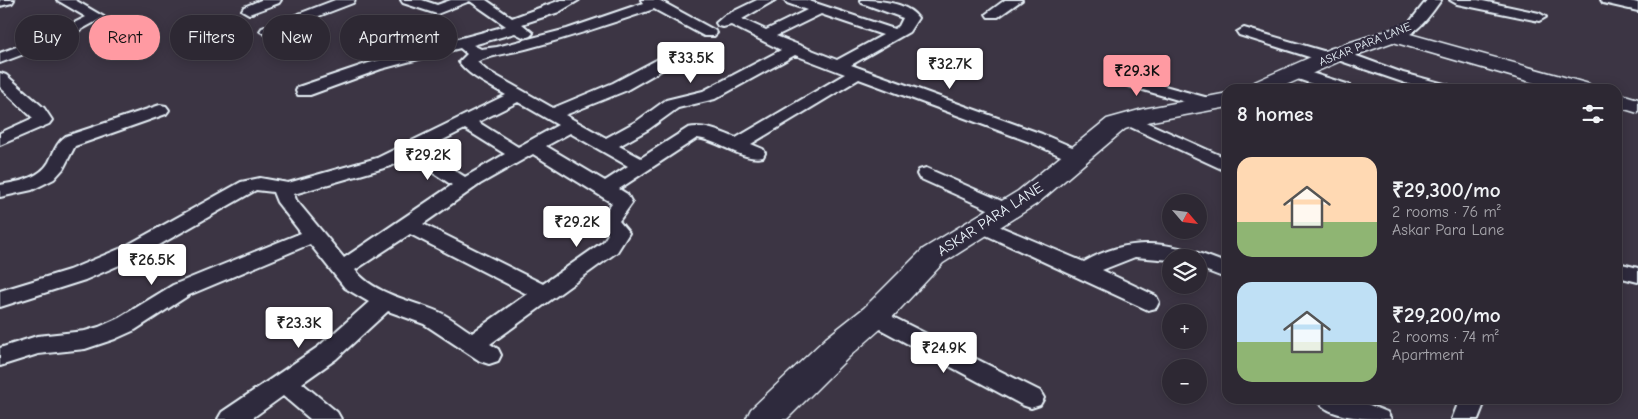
<!DOCTYPE html>
<meta charset="utf-8">
<style>
:root{--surface:#2d2833;--page:#39343f;--text:#f1f3f6;--muted:#a7a6ac;--line:#48444e;--accent:#ff9aa2}
body{margin:0;font-family:"Comic Neue",sans-serif;background:var(--page);color:var(--text);height:100vh;display:flex;flex-direction:column;font-size:19px;white-space:nowrap}
*{box-sizing:border-box;margin:0}
p{font-size:16px;color:var(--muted)}
.icon{flex:none;width:28px;height:28px;fill:none;stroke:currentColor;stroke-width:2;stroke-linecap:round;stroke-linejoin:round}
.map{position:relative;flex:1;overflow:hidden}
.details{position:absolute;left:1222px;top:84px;width:400px;height:320px;display:flex;flex-direction:column;background:var(--surface);border-radius:15px;box-shadow:0 2px 12px #0003,0 0 0 1px var(--line)}
.details>*{flex:none}
.top-card{position:absolute;left:15px;top:15px;width:475px;height:45px;display:flex;gap:10px}
.needle{width:32px;rotate:118deg}
.controls{position:absolute;left:1162px;top:194px;display:grid;gap:10px}
.controls a{display:grid;place-items:center;width:45px;height:45px;border-radius:50%;background:var(--surface);box-shadow:0 2px 12px #0003,0 0 0 1px var(--line);font-size:25px}
.price{position:absolute;translate:-50% -42px;padding:0 11px;border-radius:5px;background:#fff;color:#222;font-size:16px;line-height:32px;filter:drop-shadow(0 1px 2px #0008)}
.price::after{content:'';position:absolute;left:50%;top:30px;width:15px;height:11px;margin-left:-8px;background:inherit;clip-path:polygon(0 0,100% 0,50% 100%)}
.price.current{background:var(--accent);color:#111}
ul{padding:0;list-style:none}
li{display:flex;align-items:center;gap:15px;height:125px;padding:0 15px}
li span{display:grid;place-items:center;flex:none;width:140px;height:100px;border-radius:15px;color:#555}
li>.icon{margin-inline-start:auto}
span .icon{width:60px;height:60px;fill:#fffc;stroke-width:1}
li b{font-size:21px}
h2{display:flex;justify-content:space-between;align-items:center;height:60px;padding:0 15px;font-size:21px}
.pill{padding:0 18px;border-radius:22px;background:var(--surface);box-shadow:0 2px 12px #0003,0 0 0 1px var(--line);font-size:18px;line-height:45px}
.pill.current{background:var(--accent);color:#111}
.map>svg:first-child{display:block}
.lines{fill:none;stroke-linecap:round;stroke-linejoin:round}
.street-casing{stroke:#e8f1f8;stroke-width:4}
.secondary-casing{stroke:#e8f1f8;stroke-width:3}
.street{fill:#2f2a3d;fill-rule:evenodd}
.secondary{fill:#2f2a3d;fill-rule:evenodd}
.labels{text-anchor:middle;dominant-baseline:central;stroke-width:4.5;stroke-linejoin:round;paint-order:stroke}
.far-street-label{font-size:12px;fill:#e8f1f8;stroke:#2f2a3d}
.street-label{font-size:15px;fill:#e8f1f8;stroke:#2f2a3d}
</style>
<div class="map">
<svg width="1638" height="419" viewBox="0 0 1638 419">
<rect width="100%" height="100%" fill="#3c3544"/>
<filter id="ink" filterUnits="userSpaceOnUse"><feTurbulence type="fractalNoise" baseFrequency=".02" numOctaves="2"/><feDisplacementMap in="SourceGraphic" scale="10" xChannelSelector="R" yChannelSelector="G"/><feConvolveMatrix kernelMatrix="1 2 1 2 8 2 1 2 1" color-interpolation-filters="sRGB"/></filter>
<g filter="url(#ink)">
<g class="lines">
<defs>
<g id="street">
<path d="M0 0H14L12 3 0 6Z"/>
<path d="M57 0H75L104 17 64 39 0 63V53L54 33 86 17Z"/>
<path d="M261 0H281L279 3 249 14 242 10 244 7Z"/>
<path d="M335 0H355L353 3 272 34 267 35 260 31 262 28Z"/>
<path d="M401 0H422L437 5 451 0H486L512 18 561 0H579L559 12 522 24 533 33 530 36 525 38 515 33 473 45 481 49 497 47 567 29 643 3 641 0H659L714 30 717 33 714 36H704L654 9C612 23 571 37 529 48 516 52 485 56 477 62L486 70 553 108 613 83 664 56H676L678 59 676 62 625 91 565 115 606 138 637 121 666 100 703 91 781 50 731 25 723 27 718 26 716 23 724 16 757 0H775L742 19 766 30 807 10 787 3 785 0H806L894 29 899 26 903 18 862 3 860 0C878 0 907 2 918 18L909 32 851 65 1042 134 1086 153 1088 157 1086 161H1072L1030 142 859 79 751 144 763 149 765 153 763 157C744 162 718 140 697 138L619 189 627 194 632 203 619 221 629 233 617 252 490 344 498 349 501 355 498 361 489 364 480 361 424 324 388 311 336 359 302 383 337 412 341 419H310L283 396 251 419H218L222 412 318 347 369 302 345 288 310 244 189 295 135 330 115 339 85 349 38 354 0 366V348L37 336 85 331 99 327 119 318 173 285 301 233 277 202 273 192 256 190 138 257 85 280 0 307V291L69 270 124 247 241 182 260 178 288 183 377 158 506 95C491 86 470 77 459 62L467 54 460 48 381 69 310 95H298L296 91 298 87 369 63 506 26 470 1 437 14 403 3ZM821 14 883 35 837 60 776 36ZM795 55 845 74 736 138C721 132 704 124 688 128L641 158 619 146 649 129 678 108 715 99ZM518 102 558 125 518 147 478 122ZM465 129 505 154 465 177 423 150ZM570 133 628 166 605 181 546 146ZM533 154 612 203 598 221 608 234 603 242 543 284 423 224 480 184ZM409 157 452 185 344 258 296 200 294 194 391 166ZM410 234 527 294 472 333C461 326 450 317 439 312 411 300 375 295 355 270Z"/>
<path d="M1005 0H1022L998 17H988L986 14Z"/>
<path d="M1427 0H1441C1429 17 1411 44 1387 38L1384 35 1387 32 1409 23Z"/>
<path d="M1450 0H1478L1539 13 1546 17 1539 21 1457 4Z"/>
<path d="M1601 0H1626L1638 3V11L1603 3Z"/>
<path d="M1244 28 1330 53 1337 49 1343 51 1403 73 1448 85 1450 89H1423L1335 59 1328 63 1322 61 1239 35 1237 32Z"/>
<path d="M1295 68 1350 85 1352 89H1327L1289 76 1287 73 1289 70Z"/>
<path d="M0 73 6 75 44 108 52 120 49 124 0 145V133L33 118 0 87Z"/>
<path d="M1128 76 1212 99 1214 103 1212 107 1206 108 1122 84 1120 81Z"/>
<path d="M160 105 166 106 169 110 166 114 75 146 63 169 54 179 32 190 0 197V185C17 182 39 179 49 162 54 152 56 143 66 136Z"/>
<path d="M1130 115 1228 159V172L1124 124 1121 120 1124 116Z"/>
<path d="M926 168 1013 206 1016 210 1013 214 1006 216 999 214 919 178 917 174 919 170Z"/>
<path d="M982 219 1084 262C1134 233 1177 243 1228 264V279L1199 268V258H1171V260L1135 257 1102 270 1156 296 1159 302 1156 308 1148 310 975 230 972 225 975 220Z"/>
<path d="M1618 263 1638 268V282L1618 277Z"/>
<path d="M875 308 1040 391 1044 398 1040 405 1031 408 1022 405 867 322 863 316 867 310Z"/>
<path d="M1316 399H1355L1387 412 1391 419C1369 419 1328 419 1316 399Z"/>
<path d="M1460 399H1486L1478 419H1452Z"/>
</g>
<g id="secondary">
<path d="M1392 29 1589 84 1592 89H1555L1393 42 1345 59 1277 89H1247L1250 84 1329 49Z"/>
<path d="M1228 93V107L1147 122 1125 129 1038 203 943 263 886 324 850 356 787 419H746L751 409 826 338 864 308 923 249 1018 191 1107 119 1143 109Z"/>
<path d="M1618 93 1638 99V113L1618 107Z"/>
</g>
</defs>
<use href="#street" class="street-casing"/>
<use href="#secondary" class="secondary-casing"/>
<use href="#street" class="street"/>
<use href="#secondary" class="secondary"/>
</g>
</g>
<g class="labels">
<g class="far-street-label">
<text transform="translate(1365 44) rotate(-22)">ASKAR PARA LANE</text>
</g>
<g class="street-label">
<text transform="translate(990 219) rotate(-33)">ASKAR PARA LANE</text>
</g>
</g>
</svg>
<div class="controls">
<a><svg class="needle" viewBox="-14 -14 28 28"><path d="M0-13l5 13h-10z" fill="#e53935"/><path d="M0 13l5-13h-10z" fill="#a7a6ac"/></svg></a>
<a><svg class="icon" aria-label="layers" viewBox="0 0 24 24"><path d="M12 4l9 5-9 5-9-5zM3 14l9 5 9-5"/></svg></a>
<a>+</a>
<a>−</a>
</div>
<b class="price" style="left:691px;top:84px">₹33.5K</b>
<b class="price" style="left:950px;top:90px">₹32.7K</b>
<b class="price current" style="left:1137px;top:97px">₹29.3K</b>
<b class="price" style="left:428px;top:181px">₹29.2K</b>
<b class="price" style="left:577px;top:248px">₹29.2K</b>
<b class="price" style="left:152px;top:286px">₹26.5K</b>
<b class="price" style="left:299px;top:349px">₹23.3K</b>
<b class="price" style="left:944px;top:374px">₹24.9K</b>
<div class="top-card">
<a class="pill">Buy</a>
<a class="pill current">Rent</a>
<a class="pill">Filters</a>
<a class="pill">New</a>
<a class="pill">Apartment</a>
</div>
<section class="details">
<h2>8 homes<svg class="icon" aria-label="filters" viewBox="0 0 24 24"><path d="M4 7h16M4 17h16"/><circle cx="9" cy="7" r="2"/><circle cx="15" cy="17" r="2"/></svg></h2>
<ul>
<li><span style="background:linear-gradient(#ffd9b3 65%,#8fb573 0)"><svg class="icon" aria-label="home" viewBox="0 0 24 24"><path d="M3 11l9-7 9 7M6 9v11h12V9"/></svg></span><div><b>₹29,300/mo</b><p>2 rooms · 76 m²</p><p>Askar Para Lane</p></div></li>
<li><span style="background:linear-gradient(#bfe0f5 60%,#8fb573 0)"><svg class="icon" aria-label="home" viewBox="0 0 24 24"><path d="M3 11l9-7 9 7M6 9v11h12V9"/></svg></span><div><b>₹29,200/mo</b><p>2 rooms · 74 m²</p><p>Apartment</p></div></li>
</ul>
</section>
</div>
